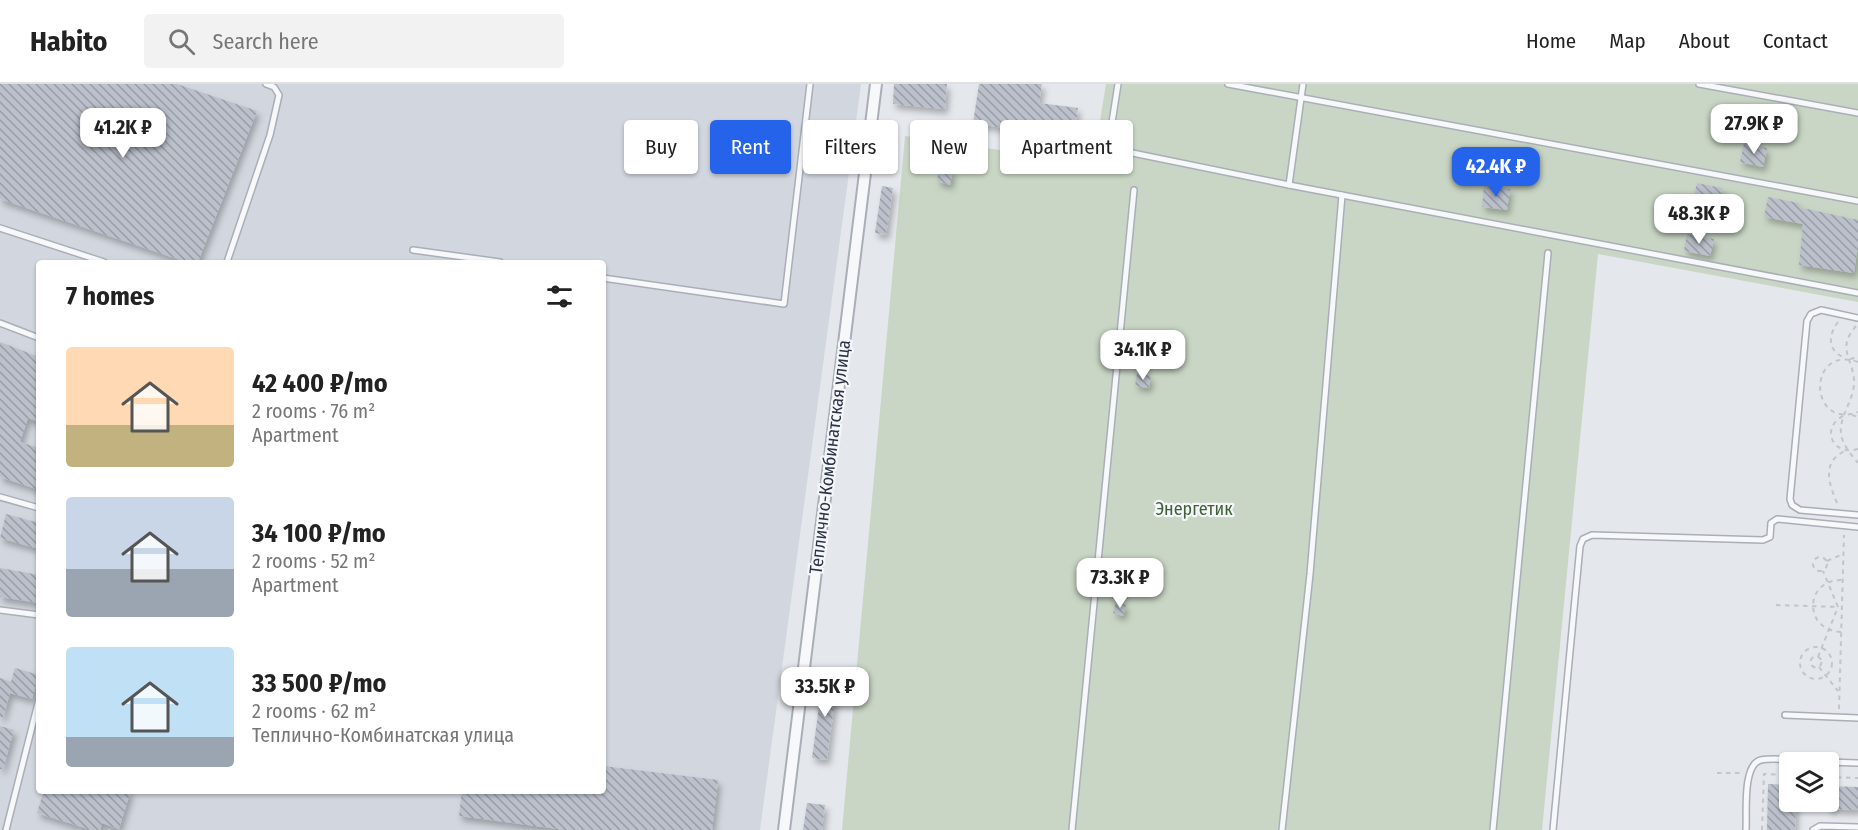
<!DOCTYPE html>
<meta charset="utf-8">
<style>
:root{--surface:#fff;--page:#f2f2f2;--text:#222;--muted:#767676;--line:#e0e0e0;--accent:#2563eb}
body{margin:0;font-family:"Fira Sans Condensed",sans-serif;background:var(--page);color:var(--text);height:100vh;display:flex;flex-direction:column;font-size:22px;white-space:nowrap}
*{box-sizing:border-box;margin:0}
p{font-size:20px;color:var(--muted)}
.icon{flex:none;width:33px;height:33px;fill:none;stroke:currentColor;stroke-width:2;stroke-linecap:round;stroke-linejoin:round}
.map{position:relative;flex:1;overflow:hidden}
.details{position:absolute;left:36px;top:176px;width:570px;height:534px;display:flex;flex-direction:column;background:var(--surface);border-radius:6px;box-shadow:0 2px 4px #0004}
.details>*{flex:none}
.top-card{position:absolute;left:624px;top:36px;width:570px;height:54px;display:flex;gap:12px}
.buttons{position:absolute;left:1779px;top:668px;display:grid;gap:12px}
.buttons a{display:grid;place-items:center;width:60px;height:60px;border-radius:6px;background:var(--surface);box-shadow:0 2px 4px #0004;font-size:30px}
.price{position:absolute;translate:-50% -51px;padding:0 14px;border-radius:12px;background:#fff;color:#222;font-size:20px;line-height:39px;filter:drop-shadow(0 2px 3px #0008)}
.price::after{content:'';position:absolute;left:50%;top:36px;width:18px;height:14px;margin-left:-9px;background:inherit;clip-path:polygon(0 0,100% 0,50% 100%)}
.price.on{background:var(--accent);color:#fff}
ul{padding:0;list-style:none}
li{display:flex;align-items:center;gap:18px;height:150px;padding:0 30px}
li span{display:grid;place-items:center;flex:none;width:168px;height:120px;border-radius:6px;color:#555}
li>.icon{margin-inline-start:auto}
span .icon{width:72px;height:72px;fill:#fffc;stroke-width:1}
li b{font-size:26px}
h2{display:flex;justify-content:space-between;align-items:center;height:72px;padding:0 30px;font-size:26px}
.pill{padding:0 21px;border-radius:6px;background:var(--surface);box-shadow:0 2px 4px #0004;font-size:21px;line-height:54px}
.pill.on{background:var(--accent);color:#fff}
header{display:flex;align-items:center;gap:36px;box-sizing:border-box;height:84px;padding:0 30px;background:var(--surface);border-bottom:2px solid var(--line)}
header strong{font-size:28px}
nav{display:flex;gap:33px;margin-inline-start:auto;font-size:21px}
.search{width:420px;height:54px;background:var(--page);display:flex;align-items:center;gap:15px;box-sizing:border-box;padding:0 21px;border-radius:6px;color:var(--muted);font-size:22px}
.map>svg:first-child{display:block}
.built{fill:#d2d6de;fill-rule:evenodd}
.green{fill:#c9d6c5}
.building{fill:url(#building-back-hatch);filter:url(#shadow)}
.lines{fill:none;stroke-linecap:round;stroke-linejoin:round}
.service-casing{stroke:#a9aeb7;stroke-width:8}
.minor-casing{stroke:#a9aeb7;stroke-width:14}
.path{stroke:#c2c5cb;stroke-width:2;stroke-dasharray:4.5 4.5;stroke-linecap:butt}
.service{stroke:#f7f8fa;stroke-width:5}
.minor{stroke:#f7f8fa;stroke-width:10}
.labels{text-anchor:middle;dominant-baseline:central;stroke-width:4.5;stroke-linejoin:round;paint-order:stroke}
.street-label{font-size:18px;fill:#2b3445;stroke:#f4f6f9}
.park-label{font-size:18px;fill:#3f6138;stroke:#f4f6f9}
</style>
<header>
<strong>Habito</strong>
<div class="search"><svg class="icon" aria-label="search" viewBox="0 0 24 24"><circle cx="10" cy="10" r="6"/><path d="M15 15l6 6"/></svg>Search here</div>
<nav><a>Home</a><a>Map</a><a>About</a><a>Contact</a></nav>
</header>
<div class="map">
<svg width="1858" height="746" viewBox="0 0 1858 746">
<defs>
<pattern id="building-back-hatch" width="6" height="6" patternUnits="userSpaceOnUse" patternTransform="scale(1.5)"><rect width="6" height="6" fill="#bbc0ca"/><path d="M-1 5l2 2M0 0l6 6M5-1l2 2" fill="none" stroke="#989da6"/></pattern>
<filter id="shadow"><feDropShadow dx="3" dy="5" stdDeviation="3" flood-color="#0004"/></filter>
</defs>
<rect width="100%" height="100%" fill="#e4e7ec"/>
<path class="built" d="M0 0H861L760 746H0ZM39 178H603V706H39Z"/>
<path class="green" d="M1106 0H1858V218L1598 170 1542 746H842L905 52 1093 80Z"/>
<g class="building">
<path d="M0 0H177L257 27 198 178H186L0 115Z"/>
<path d="M894 0H947L945 25 893 20Z"/>
<path d="M979 0H1042L1039 19 1078 24 1073 56 973 39Z"/>
<path d="M1744 59 1767 64 1763 83 1740 78Z"/>
<path d="M939 84 953 86 950 101 937 97Z"/>
<path d="M1697 99 1722 104 1719 118 1694 113Z"/>
<path d="M882 102 893 104 886 151 875 149Z"/>
<path d="M1484 102 1510 105 1507 126 1482 123Z"/>
<path d="M1768 113 1799 119 1798 123 1858 136V161L1854 189 1799 181 1803 140 1764 133Z"/>
<path d="M1664 121 1689 125 1686 140 1662 135Z"/>
<path d="M1687 150 1714 155 1710 172 1684 167Z"/>
<path d="M0 258 39 273V338L28 334 20 358 39 364V406L0 393Z"/>
<path d="M1137 289 1151 292 1149 304 1135 302Z"/>
<path d="M6 430 39 439V465L0 454Z"/>
<path d="M0 484 39 491V519L0 513Z"/>
<path d="M1116 518 1126 521 1123 532 1113 529Z"/>
<path d="M15 584 39 591 32 615 10 609 3 633H0V594L11 598Z"/>
<path d="M823 592 838 593 827 676 812 674Z"/>
<path d="M0 642 14 646 3 685H0Z"/>
<path d="M603 682 718 696 712 746H566L459 732 462 706H603Z"/>
<path d="M1768 700 1790 701V717H1796L1795 746H1767Z"/>
<path d="M1828 702 1858 703V726L1828 725Z"/>
<path d="M44 706H131L119 745 102 739 100 746H91L37 729Z"/>
<path d="M807 719 825 721 822 746H803Z"/>
</g>
<g class="lines">
<defs>
<g id="service">
<path d="M1118 0 1108 64 1289 101 1858 209"/>
<path d="M1228 0 1858 117"/>
<path d="M1699 0 1858 29"/>
<path d="M1289 101 1303 0"/>
<path d="M0 144 104 178"/>
<path d="M413 166 500 178"/>
<path d="M227 178 270 51 279 11 274 3 266 0"/>
<path d="M603 194 784 220 810 0"/>
<path d="M1858 234 1821 226 1811 230 1807 237 1790 415 1792 421 1800 426 1858 431"/>
<path d="M0 239 39 254"/>
<path d="M0 413 39 424"/>
<path d="M0 526 39 531"/>
<path d="M1785 631 1858 634"/>
<path d="M1828 678 1858 679"/>
<path d="M6 746 39 615"/>
<path d="M1072 746 1134 106"/>
<path d="M1282 746 1310 490 1342 111"/>
<path d="M1493 746 1548 169"/>
<path d="M1553 746 1580 462 1583 455 1592 451 1763 456 1770 453 1771 439 1777 435 1858 443"/>
<path d="M1746 746C1747 730 1742 680 1761 676 1775 673 1803 677 1818 678"/>
<path d="M1813 746 1820 742 1858 743"/>
</g>
<path id="minor" d="M784 746 876 0"/>
</defs>
<use href="#service" class="service-casing"/>
<use href="#minor" class="minor-casing"/>
<g class="path">
<path d="M1838 238C1828 251 1827 267 1845 274"/>
<path d="M1856 242C1835 266 1855 276 1854 300 1853 318 1839 332 1841 350 1843 362 1851 370 1858 379"/>
<path d="M1850 275 1858 273"/>
<path d="M1858 278C1807 260 1808 346 1858 328"/>
<path d="M1852 331 1858 333"/>
<path d="M1843 332C1820 344 1833 373 1858 365"/>
<path d="M1837 419C1829 400 1821 378 1845 367"/>
<circle cx="1820" cy="480" r="7"/>
<path d="M1827 477 1843 470"/>
<path d="M1776 521 1839 523"/>
<path d="M1841 548C1802 546 1805 494 1843 496"/>
<circle cx="1816" cy="579" r="16"/>
<circle cx="1816" cy="578" r="5.5"/>
<path d="M1818 573 1838 523 1823 487"/>
<path d="M1819 583 1838 607"/>
<path d="M1839 625 1844 451"/>
<path d="M1717 689H1740"/>
<path d="M1828 693 1858 694"/>
<path d="M1762 746 1764 690 1790 691"/>
</g>
<use href="#service" class="service"/>
<use href="#minor" class="minor"/>
</g>
<g class="labels">
<g class="street-label">
<text transform="translate(830 373) rotate(-83)">Теплично-Комбинатская улица</text>
</g>
<g class="park-label">
<text x="1194" y="425">Энергетик</text>
</g>
</g>
</svg>
<div class="buttons">
<a><svg class="icon" aria-label="layers" viewBox="0 0 24 24"><path d="M12 4l9 5-9 5-9-5zM3 14l9 5 9-5"/></svg></a>
</div>
<b class="price" style="left:1754px;top:71px">27.9K ₽</b>
<b class="price" style="left:123px;top:75px">41.2K ₽</b>
<b class="price on" style="left:1496px;top:114px">42.4K ₽</b>
<b class="price" style="left:1699px;top:161px">48.3K ₽</b>
<b class="price" style="left:1143px;top:297px">34.1K ₽</b>
<b class="price" style="left:1120px;top:525px">73.3K ₽</b>
<b class="price" style="left:825px;top:634px">33.5K ₽</b>
<div class="top-card">
<a class="pill">Buy</a>
<a class="pill on">Rent</a>
<a class="pill">Filters</a>
<a class="pill">New</a>
<a class="pill">Apartment</a>
</div>
<section class="details">
<h2>7 homes<svg class="icon" aria-label="filters" viewBox="0 0 24 24"><path d="M4 7h16M4 17h16"/><circle cx="9" cy="7" r="2"/><circle cx="15" cy="17" r="2"/></svg></h2>
<ul>
<li><span style="background:linear-gradient(#ffd9b3 65%,#c2b280 0)"><svg class="icon" aria-label="home" viewBox="0 0 24 24"><path d="M3 11l9-7 9 7M6 9v11h12V9"/></svg></span><div><b>42 400 ₽/mo</b><p>2 rooms · 76 m²</p><p>Apartment</p></div></li>
<li><span style="background:linear-gradient(#c9d6e8 60%,#9aa5b1 0)"><svg class="icon" aria-label="home" viewBox="0 0 24 24"><path d="M3 11l9-7 9 7M6 9v11h12V9"/></svg></span><div><b>34 100 ₽/mo</b><p>2 rooms · 52 m²</p><p>Apartment</p></div></li>
<li><span style="background:linear-gradient(#bfe0f5 75%,#9aa5b1 0)"><svg class="icon" aria-label="home" viewBox="0 0 24 24"><path d="M3 11l9-7 9 7M6 9v11h12V9"/></svg></span><div><b>33 500 ₽/mo</b><p>2 rooms · 62 m²</p><p>Теплично-Комбинатская улица</p></div></li>
</ul>
</section>
</div>
